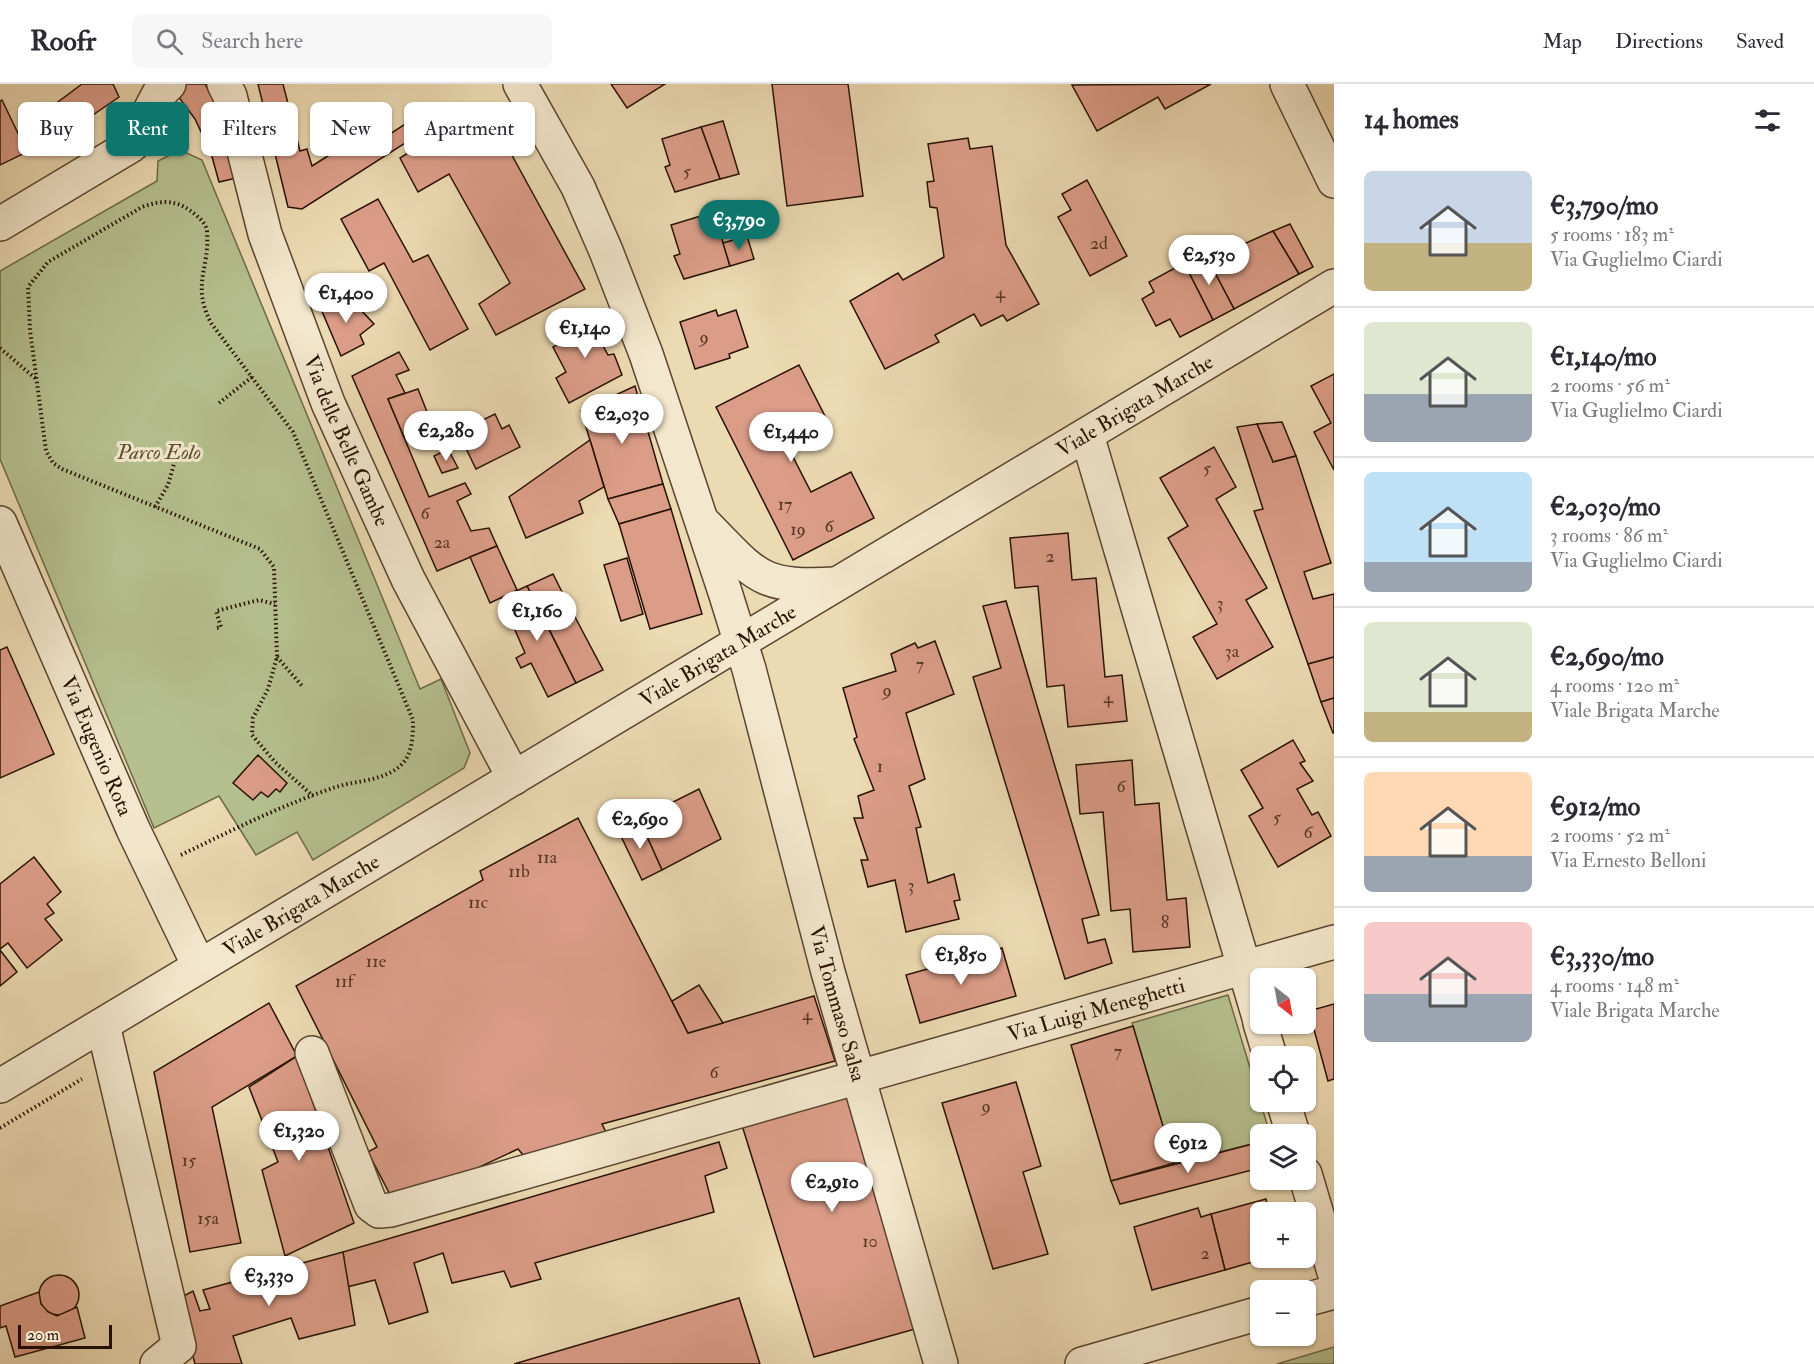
<!DOCTYPE html>
<meta charset="utf-8">
<style>
:root{--surface:#fff;--page:#f7f7f7;--text:#2b2b33;--muted:#7c7c81;--line:#e1e1e2;--accent:#0f766e}
body{margin:0;font-family:"IM FELL Double Pica",serif;background:var(--page);color:var(--text);height:100vh;display:flex;flex-direction:column;font-size:22px;white-space:nowrap}
*{box-sizing:border-box;margin:0}
p{font-size:20px;color:var(--muted)}
.icon{flex:none;width:33px;height:33px;fill:none;stroke:currentColor;stroke-width:2;stroke-linecap:round;stroke-linejoin:round}
.map{position:relative;flex:1;overflow:hidden}
.panel{display:flex;flex-direction:column;background:var(--surface);width:480px}
.panel>*{flex:none}
.top-card{position:absolute;left:18px;top:18px;width:570px;height:54px;display:flex;gap:12px}
.needle{width:39px;rotate:149deg}
.tools{position:absolute;left:1250px;top:884px;display:grid;gap:12px}
.tools a{display:grid;place-items:center;width:66px;height:66px;border-radius:9px;background:var(--surface);box-shadow:0 2px 4px #0004;font-size:30px}
.scale{position:absolute;left:18px;bottom:15px;width:94px;box-sizing:border-box;padding-left:6px;border:3px solid #281204;border-top:0;font-size:16px;line-height:21px;white-space:nowrap;color:#281204;-webkit-text-stroke:4px #f3e7cd;paint-order:stroke}
.price{position:absolute;translate:-50% -51px;padding:0 14px;border-radius:21px;background:#fff;color:#222;font-size:20px;line-height:39px;filter:drop-shadow(0 2px 3px #0008)}
.price::after{content:'';position:absolute;left:50%;top:36px;width:18px;height:14px;margin-left:-9px;background:inherit;clip-path:polygon(0 0,100% 0,50% 100%)}
.price.selected{background:var(--accent);color:#fff}
ul{padding:0;list-style:none}
li{display:flex;align-items:center;gap:18px;height:150px;padding:0 30px}
li+li{border-top:2px solid var(--line)}
li span{display:grid;place-items:center;flex:none;width:168px;height:120px;border-radius:9px;color:#555}
li>.icon{margin-inline-start:auto}
span .icon{width:72px;height:72px;fill:#fffc;stroke-width:1}
li b{font-size:26px}
h2{display:flex;justify-content:space-between;align-items:center;height:72px;padding:0 30px;font-size:26px}
.chip{padding:0 21px;border-radius:9px;background:var(--surface);box-shadow:0 2px 4px #0004;font-size:21px;line-height:54px}
.chip.selected{background:var(--accent);color:#fff}
header{display:flex;align-items:center;gap:36px;box-sizing:border-box;height:84px;padding:0 30px;background:var(--surface);border-bottom:2px solid var(--line)}
header strong{font-size:28px}
nav{display:flex;gap:33px;margin-inline-start:auto;font-size:21px}
.search{width:420px;height:54px;background:var(--page);display:flex;align-items:center;gap:15px;box-sizing:border-box;padding:0 21px;border-radius:9px;color:var(--muted);font-size:22px}
main{display:flex;flex:1;min-height:0}
.map>svg:first-child{display:block}
.green{fill:#b5c08e;stroke:#6e6949;stroke-width:1.5}
.building{fill:#dc9d88;stroke:#281204;stroke-width:1.5}
.lines{fill:none;stroke-linecap:round;stroke-linejoin:round}
.minor-casing{stroke:#594430;stroke-width:36}
.path{stroke:#281204;stroke-width:4;stroke-dasharray:1.5 3;stroke-linecap:butt}
.minor{stroke:#f3e7cd;stroke-width:33}
.labels{text-anchor:middle;dominant-baseline:central;stroke-width:6;stroke-linejoin:round;paint-order:stroke}
.number-label{font-size:18px;fill:#553525}
.street-label{font-size:21px;fill:#281204;stroke:#f3e7cd}
.park-label{font-size:21px;font-style:italic;fill:#594f34;stroke:#f3e7cd}
</style>
<header>
<strong>Roofr</strong>
<div class="search"><svg class="icon" aria-label="search" viewBox="0 0 24 24"><circle cx="10" cy="10" r="6"/><path d="M15 15l6 6"/></svg>Search here</div>
<nav><a>Map</a><a>Directions</a><a>Saved</a></nav>
</header>
<main>
<div class="map">
<svg width="1334" height="1280" viewBox="0 0 1334 1280">
<rect width="100%" height="100%" fill="#ecdab2"/>
<filter id="stains"><feTurbulence type="fractalNoise" baseFrequency=".00333" numOctaves="4"/><feColorMatrix values="0 0 0 0 .2 0 0 0 0 .09 0 0 0 0 .02 0 0 0 .5 -.17"/></filter>
<radialGradient id="worn" r=".72"><stop offset=".6" stop-color="#630" stop-opacity="0"/><stop offset="1" stop-color="#630" stop-opacity=".3"/></radialGradient>
<g class="green">
<path d="M180 66 202 76 420 605 441 595 470 669 464 684 313 776 297 748 256 771 219 712 154 744 0 375V187L157 97 158 77Z"/>
<path d="M1228 911 1270 1050H1260V1058L1174 1079 1132 939Z"/>
<path d="M1334 1263V1280H1277Z"/>
</g>
<g class="building">
<path d="M82 0H113L119 13 68 48 50 24Z"/>
<path d="M178 0H205L233 55 245 92 219 98 211 69 195 35 172 4Z"/>
<path d="M258 0H283L300 67 307 65 312 82 358 53V32L369 25 387 52 433 22 446 33 302 125 288 123Z"/>
<path d="M611 0H665L627 24Z"/>
<path d="M772 0H848L863 112 787 122Z"/>
<path d="M1211 0 1165 25 1158 13 1097 47 1072 1Z"/>
<path d="M2 16 27 68 0 81V17Z"/>
<path d="M484 20 585 205 496 251 479 220 510 199 449 90 418 108 400 74Z"/>
<path d="M723 37 739 90 720 95 701 43Z"/>
<path d="M701 43 720 95 675 108 665 83 670 81 662 55Z"/>
<path d="M968 54 970 65 992 62 1006 161 1039 220 1007 237 1003 231 981 242 974 230 935 251 939 258 885 285 850 217 898 189 903 196 944 173 937 124 930 123 927 98 934 97 928 60Z"/>
<path d="M1087 96 1127 172 1090 192 1058 133 1071 126 1062 110Z"/>
<path d="M378 115 413 178 428 171 468 245 430 266 384 179 369 187 341 135Z"/>
<path d="M714 128 730 182 684 195 674 172 680 170 671 141Z"/>
<path d="M1290 140 1313 183 1299 190 1273 147Z"/>
<path d="M1273 147 1299 190 1234 225 1208 176Z"/>
<path d="M747 152 754 175 730 182 723 159Z"/>
<path d="M1204 168 1234 225 1213 236 1184 179Z"/>
<path d="M1184 179 1213 236 1180 253 1170 235 1156 242 1142 215 1154 208 1149 198Z"/>
<path d="M346 210 374 240 360 251 364 260 341 272 321 225Z"/>
<path d="M716 226 718 232 736 226 748 263 729 270 730 274 695 285 680 238Z"/>
<path d="M592 227 603 248 597 251 608 271 614 270 622 291 569 319 556 294 566 288 553 263 569 255 563 242Z"/>
<path d="M399 268 409 286 396 291 405 309 388 315 429 413 465 399 471 410 457 417 471 447 489 444 497 462 437 487 352 292Z"/>
<path d="M799 281 830 342 788 363 811 408 851 388 874 434 793 476 716 323Z"/>
<path d="M1334 290V386L1314 348 1331 339 1311 302Z"/>
<path d="M635 302 663 400 608 415 581 327Z"/>
<path d="M418 305 433 343 404 353 388 315Z"/>
<path d="M495 330 502 345 509 341 520 363 476 385 458 348Z"/>
<path d="M1282 338 1296 372 1273 378 1257 340Z"/>
<path d="M1257 340 1273 378 1296 372 1331 479 1304 488 1313 515 1334 510V573L1308 580 1254 427 1263 425 1237 343Z"/>
<path d="M590 356 604 403 579 417 583 429 526 454 509 413Z"/>
<path d="M1214 363 1236 403 1216 415 1267 504 1246 516 1273 563 1217 595 1193 553 1217 540 1168 454 1188 442 1160 394Z"/>
<path d="M448 365 458 384 442 389 434 372Z"/>
<path d="M663 400 671 425 619 440 608 415Z"/>
<path d="M671 425 702 530 650 545 619 440Z"/>
<path d="M1068 449 1072 496 1096 494 1105 593 1122 591 1127 637 1068 643 1064 601 1047 603 1038 502 1015 504 1010 454Z"/>
<path d="M497 462 517 506 490 519 470 473Z"/>
<path d="M627 474 643 530 621 537 604 481Z"/>
<path d="M553 490 566 516 541 529 527 502Z"/>
<path d="M527 502 576 599 548 613 531 579 521 584 516 574 525 569 501 514Z"/>
<path d="M566 516 603 586 576 599 541 529Z"/>
<path d="M1006 517 1099 831 1082 835 1088 859 1105 855 1112 879 1065 895 973 593 1001 584 983 522Z"/>
<path d="M935 557 954 610 906 629 925 695 909 702 921 743 916 744 928 799 954 790 960 816 954 817 959 835 906 848 895 796 868 803 861 776H868L854 734H863L858 712 874 706 854 655 857 653 843 604 896 587 891 570 915 559 918 564Z"/>
<path d="M7 563 54 670 0 694V566Z"/>
<path d="M1334 573V614L1321 618 1308 580Z"/>
<path d="M1334 614V649H1333L1321 618Z"/>
<path d="M1293 656 1305 677 1300 679 1313 697 1297 705 1312 731 1318 728 1331 752 1278 783 1249 732 1263 724 1241 686Z"/>
<path d="M258 671 287 699 280 708 276 705 268 713 261 708 253 716 233 699Z"/>
<path d="M1132 676 1135 721 1159 719 1167 816 1186 814 1190 863 1133 868 1130 825 1111 827 1103 728 1080 730 1076 681Z"/>
<path d="M699 705 721 755 662 786 639 735Z"/>
<path d="M578 734 688 949 814 912 835 977 602 1040 610 1056 531 1080 518 1065 396 1122 368 1068 377 1063 296 902 483 796 480 787Z"/>
<path d="M639 735 662 786 642 796 618 746Z"/>
<path d="M34 773 61 808 47 820 54 829 45 835 62 856 27 884 8 859 0 865V800Z"/>
<path d="M1002 864 1016 912 920 939 906 891Z"/>
<path d="M0 866 17 888 0 902Z"/>
<path d="M699 901 723 939 688 949 672 917Z"/>
<path d="M269 919 297 972 212 1023 241 1159 190 1168 154 988Z"/>
<path d="M1334 920V995L1328 997 1309 927Z"/>
<path d="M1133 942 1174 1079 1111 1097 1071 961Z"/>
<path d="M297 972 354 1139 285 1172 262 1086 278 1078 249 1003Z"/>
<path d="M852 983 926 1242 814 1273 736 1022Z"/>
<path d="M1016 998 1041 1082 1023 1088 1048 1170 993 1185 942 1019Z"/>
<path d="M719 1058 727 1084 705 1092 714 1128 535 1179 541 1195 511 1203 504 1187 452 1199 443 1169 414 1179 428 1228 389 1240 375 1196 347 1203 343 1168Z"/>
<path d="M1260 1058V1084L1120 1120 1111 1097Z"/>
<path d="M1266 1115 1269 1128H1260V1173H1270L1225 1186 1211 1130Z"/>
<path d="M1198 1124 1201 1133 1211 1130 1225 1186 1152 1206 1134 1143Z"/>
<path d="M343 1168 355 1241 299 1255 291 1234 233 1252 242 1280H195L178 1215 193 1207 200 1227 210 1225 203 1206Z"/>
<circle cx="59" cy="1211" r="20"/>
<path d="M39 1208 41 1220 48 1228 57 1232 77 1223 85 1254 15 1273 6 1242 0 1244V1222Z"/>
<path d="M739 1214 760 1280H514Z"/>
</g>
<g class="lines">
<defs>
<g id="minor">
<path id="s1" d="M224 0 230 12 265 150 328 319 408 495 514 694"/>
<path id="s2" d="M520 0 578 103 606 167 646 270 725 508 749 585 828 888 941 1280"/>
<path d="M1287 0 1334 97"/>
<path d="M0 140 132 61 158 11 169 0"/>
<path d="M1087 351 1260 937"/>
<path id="s3" d="M0 439 133 745 199 882"/>
<path d="M706 441C757 493 760 504 836 500"/>
<path d="M1260 939 1270 972"/>
<path d="M103 941 179 1262 157 1280"/>
<path id="s4" d="M312 969 371 1121 379 1127 391 1126 1334 858"/>
<path id="s5" d="M0 1002 1334 202"/>
<path d="M1283 1017 1293 1050"/>
<path d="M1305 1090 1334 1188"/>
<path d="M1305 1216 1334 1208"/>
<path d="M1082 1280 1260 1229"/>
</g>
</defs>
<use href="#minor" class="minor-casing"/>
<g class="path">
<path d="M0 264 36 295"/>
<path d="M219 319 252 293"/>
<path d="M155 423 168 401 176 373"/>
<path d="M217 544 221 543 216 527 259 516 275 520"/>
<path d="M277 573 303 603"/>
<path d="M181 771C230 747 280 722 333 704 355 696 384 698 402 680 413 669 413 650 413 636L293 348 211 239C191 200 210 185 207 148 207 142 202 136 197 132 179 116 164 115 142 123L48 178 28 203 30 246 46 367 53 379 62 385 260 465 274 483 277 573 268 605 253 634 252 651 275 678 313 712"/>
<path d="M0 1044 82 995"/>
</g>
<use href="#minor" class="minor"/>
</g>
<g class="labels">
<g class="number-label">
<text x="687" y="87">5</text>
<text x="1099" y="159">2d</text>
<text x="1000" y="208">4</text>
<text x="704" y="253">9</text>
<text x="1207" y="384">5</text>
<text x="785" y="420">17</text>
<text x="425" y="429">6</text>
<text x="829" y="442">6</text>
<text x="798" y="445">19</text>
<text x="442" y="458">2a</text>
<text x="1050" y="472">2</text>
<text x="1220" y="519">3</text>
<text x="1232" y="567">3a</text>
<text x="920" y="580">7</text>
<text x="887" y="606">9</text>
<text x="1108" y="613">4</text>
<text x="880" y="682">1</text>
<text x="1121" y="702">6</text>
<text x="1277" y="733">5</text>
<text x="1308" y="748">6</text>
<text x="547" y="773">11a</text>
<text x="519" y="787">11b</text>
<text x="911" y="801">3</text>
<text x="478" y="818">11c</text>
<text x="1165" y="838">8</text>
<text x="376" y="877">11e</text>
<text x="344" y="897">11f</text>
<text x="807" y="930">4</text>
<text x="1118" y="967">7</text>
<text x="714" y="988">6</text>
<text x="986" y="1022">9</text>
<text x="189" y="1076">15</text>
<text x="208" y="1134">15a</text>
<text x="870" y="1157">10</text>
<text x="1205" y="1169">2</text>
</g>
<g class="street-label">
<text stroke="none"><textPath href="#s5" startOffset="1323">Viale Brigata Marche</textPath></text>
<text stroke="none"><textPath href="#s1" startOffset="378">Via delle Belle Gambe</textPath></text>
<text stroke="none"><textPath href="#s5" startOffset="837">Viale Brigata Marche</textPath></text>
<text stroke="none"><textPath href="#s3" startOffset="243">Via Eugenio Rota</textPath></text>
<text stroke="none"><textPath href="#s5" startOffset="351">Viale Brigata Marche</textPath></text>
<text stroke="none"><textPath href="#s2" startOffset="976">Via Tommaso Salsa</textPath></text>
<text stroke="none"><textPath href="#s4" startOffset="918">Via Luigi Meneghetti</textPath></text>
</g>
<g class="park-label">
<text x="159" y="368">Parco Eolo</text>
</g>
</g>
<rect width="100%" height="100%" filter="url(#stains)"/>
<rect width="100%" height="100%" fill="url(#worn)"/>
</svg>
<div class="tools">
<a><svg class="needle" viewBox="-14 -14 28 28"><path d="M0-13l5 13h-10z" fill="#e53935"/><path d="M0 13l5-13h-10z" fill="#7c7c81"/></svg></a>
<a><svg class="icon" aria-label="locate" viewBox="0 0 24 24"><circle cx="12" cy="12" r="6"/><path d="M12 2v4M12 18v4M2 12h4M18 12h4"/></svg></a>
<a><svg class="icon" aria-label="layers" viewBox="0 0 24 24"><path d="M12 4l9 5-9 5-9-5zM3 14l9 5 9-5"/></svg></a>
<a>+</a>
<a>−</a>
</div>
<div class="scale">20 m</div>
<b class="price selected" style="left:739px;top:167px">€3,790</b>
<b class="price" style="left:1209px;top:202px">€2,530</b>
<b class="price" style="left:346px;top:240px">€1,400</b>
<b class="price" style="left:585px;top:275px">€1,140</b>
<b class="price" style="left:622px;top:361px">€2,030</b>
<b class="price" style="left:446px;top:378px">€2,280</b>
<b class="price" style="left:791px;top:379px">€1,440</b>
<b class="price" style="left:537px;top:558px">€1,160</b>
<b class="price" style="left:640px;top:766px">€2,690</b>
<b class="price" style="left:961px;top:902px">€1,850</b>
<b class="price" style="left:299px;top:1078px">€1,320</b>
<b class="price" style="left:1188px;top:1090px">€912</b>
<b class="price" style="left:832px;top:1129px">€2,910</b>
<b class="price" style="left:269px;top:1223px">€3,330</b>
<div class="top-card">
<a class="chip">Buy</a>
<a class="chip selected">Rent</a>
<a class="chip">Filters</a>
<a class="chip">New</a>
<a class="chip">Apartment</a>
</div>
</div>
<section class="panel">
<h2>14 homes<svg class="icon" aria-label="filters" viewBox="0 0 24 24"><path d="M4 7h16M4 17h16"/><circle cx="9" cy="7" r="2"/><circle cx="15" cy="17" r="2"/></svg></h2>
<ul>
<li><span style="background:linear-gradient(#c9d6e8 60%,#c2b280 0)"><svg class="icon" aria-label="home" viewBox="0 0 24 24"><path d="M3 11l9-7 9 7M6 9v11h12V9"/></svg></span><div><b>€3,790/mo</b><p>5 rooms · 183 m²</p><p>Via Guglielmo Ciardi</p></div></li>
<li><span style="background:linear-gradient(#dfe7d0 60%,#9aa5b1 0)"><svg class="icon" aria-label="home" viewBox="0 0 24 24"><path d="M3 11l9-7 9 7M6 9v11h12V9"/></svg></span><div><b>€1,140/mo</b><p>2 rooms · 56 m²</p><p>Via Guglielmo Ciardi</p></div></li>
<li><span style="background:linear-gradient(#bfe0f5 75%,#9aa5b1 0)"><svg class="icon" aria-label="home" viewBox="0 0 24 24"><path d="M3 11l9-7 9 7M6 9v11h12V9"/></svg></span><div><b>€2,030/mo</b><p>3 rooms · 86 m²</p><p>Via Guglielmo Ciardi</p></div></li>
<li><span style="background:linear-gradient(#dfe7d0 75%,#c2b280 0)"><svg class="icon" aria-label="home" viewBox="0 0 24 24"><path d="M3 11l9-7 9 7M6 9v11h12V9"/></svg></span><div><b>€2,690/mo</b><p>4 rooms · 120 m²</p><p>Viale Brigata Marche</p></div></li>
<li><span style="background:linear-gradient(#ffd9b3 70%,#9aa5b1 0)"><svg class="icon" aria-label="home" viewBox="0 0 24 24"><path d="M3 11l9-7 9 7M6 9v11h12V9"/></svg></span><div><b>€912/mo</b><p>2 rooms · 52 m²</p><p>Via Ernesto Belloni</p></div></li>
<li><span style="background:linear-gradient(#f6c9c9 60%,#9aa5b1 0)"><svg class="icon" aria-label="home" viewBox="0 0 24 24"><path d="M3 11l9-7 9 7M6 9v11h12V9"/></svg></span><div><b>€3,330/mo</b><p>4 rooms · 148 m²</p><p>Viale Brigata Marche</p></div></li>
</ul>
</section>
</main>
